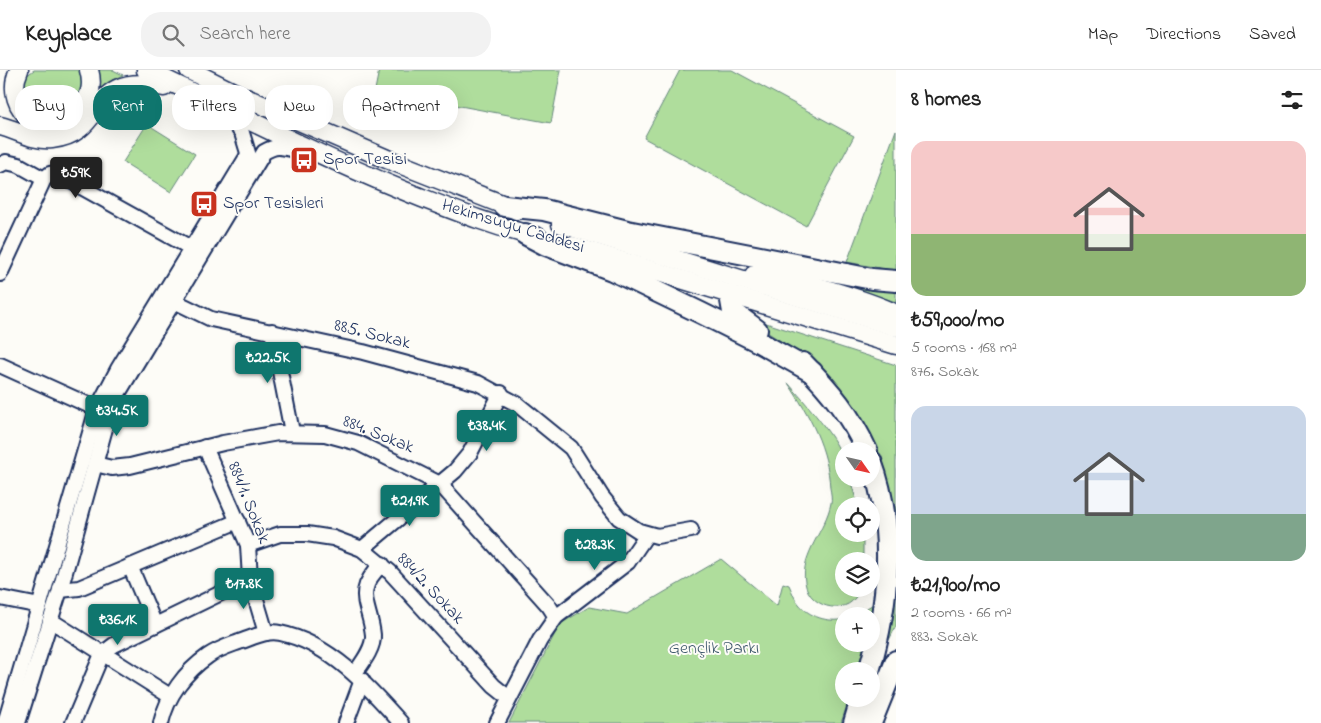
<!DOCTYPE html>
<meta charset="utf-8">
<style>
:root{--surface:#fff;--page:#f2f2f2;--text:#222;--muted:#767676;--line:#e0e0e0;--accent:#0f766e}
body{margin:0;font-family:"Indie Flower",sans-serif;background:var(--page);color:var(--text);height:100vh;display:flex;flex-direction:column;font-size:19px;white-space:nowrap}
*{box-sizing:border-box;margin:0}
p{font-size:16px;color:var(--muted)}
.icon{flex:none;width:28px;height:28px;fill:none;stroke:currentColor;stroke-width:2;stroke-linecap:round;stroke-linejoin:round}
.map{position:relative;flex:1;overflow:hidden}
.side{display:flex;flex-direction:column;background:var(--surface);width:425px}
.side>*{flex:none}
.top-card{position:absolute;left:15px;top:15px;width:475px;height:45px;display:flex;gap:10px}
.needle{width:32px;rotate:124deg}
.tools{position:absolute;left:835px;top:372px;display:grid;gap:10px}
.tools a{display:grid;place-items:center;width:45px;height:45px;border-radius:50%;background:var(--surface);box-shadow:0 5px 20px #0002;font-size:25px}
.price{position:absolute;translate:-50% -42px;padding:0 11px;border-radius:5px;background:var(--accent);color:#fff;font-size:16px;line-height:32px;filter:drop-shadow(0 1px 2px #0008)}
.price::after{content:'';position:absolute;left:50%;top:30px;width:15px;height:11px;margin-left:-8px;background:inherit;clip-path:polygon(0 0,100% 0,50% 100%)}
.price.current{background:#222;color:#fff}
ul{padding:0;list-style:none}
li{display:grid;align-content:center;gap:10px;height:265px;padding:0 15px}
li span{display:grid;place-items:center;height:155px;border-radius:15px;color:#555}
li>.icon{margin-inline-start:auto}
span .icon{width:90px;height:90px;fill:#fffc;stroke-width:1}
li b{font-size:21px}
h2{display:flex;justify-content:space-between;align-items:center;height:60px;padding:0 15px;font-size:21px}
.pill{padding:0 18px;border-radius:20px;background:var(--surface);box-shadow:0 5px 20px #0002;font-size:18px;line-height:45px}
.pill.current{background:var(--accent);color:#fff}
header{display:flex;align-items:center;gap:30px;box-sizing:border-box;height:70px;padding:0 25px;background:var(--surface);border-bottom:1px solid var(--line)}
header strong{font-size:24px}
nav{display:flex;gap:28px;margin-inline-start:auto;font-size:18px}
.search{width:350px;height:45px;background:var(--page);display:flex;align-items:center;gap:12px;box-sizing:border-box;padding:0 18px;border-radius:20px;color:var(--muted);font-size:19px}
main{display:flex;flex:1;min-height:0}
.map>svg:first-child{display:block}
.green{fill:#afdd9c;stroke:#65867d}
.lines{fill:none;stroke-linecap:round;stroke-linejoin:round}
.minor-casing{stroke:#1b2f5e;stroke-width:18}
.major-casing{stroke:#1b2f5e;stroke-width:21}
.highway-casing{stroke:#1b2f5e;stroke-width:24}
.minor{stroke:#fdfcf7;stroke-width:14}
.major{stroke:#fdfcf7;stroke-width:18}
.highway{stroke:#fdfcf7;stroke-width:20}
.labels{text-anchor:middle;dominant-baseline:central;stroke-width:4;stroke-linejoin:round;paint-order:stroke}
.poi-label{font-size:18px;fill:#1b2f5e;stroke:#fdfcf7;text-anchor:start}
.street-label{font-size:18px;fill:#1b2f5e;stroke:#fdfcf7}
.park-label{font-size:18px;fill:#405a6e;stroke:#fdfcf7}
</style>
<header>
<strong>Keyplace</strong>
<div class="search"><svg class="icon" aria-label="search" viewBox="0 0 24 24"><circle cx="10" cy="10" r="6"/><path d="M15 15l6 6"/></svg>Search here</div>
<nav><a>Map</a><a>Directions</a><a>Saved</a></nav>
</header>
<main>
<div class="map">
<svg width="896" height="653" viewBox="0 0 896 653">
<rect width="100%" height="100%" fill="#fdfcf7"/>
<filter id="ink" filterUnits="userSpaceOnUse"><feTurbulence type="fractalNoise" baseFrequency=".02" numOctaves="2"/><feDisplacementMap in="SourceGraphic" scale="10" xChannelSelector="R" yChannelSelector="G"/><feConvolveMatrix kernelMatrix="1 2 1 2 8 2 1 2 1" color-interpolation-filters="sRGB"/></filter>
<g filter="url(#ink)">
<g class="green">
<path d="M34 0H80C85 28 80 31 60 49L33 44 20 18 26 6Z"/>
<path d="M96 0H113L123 5 112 10 99 22 97 20Z"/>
<path d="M379 0H561L551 53 375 20Z"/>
<path d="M680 0H732L854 66 806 156 644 68Z"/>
<path d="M147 54 195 84 171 122 123 92Z"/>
<path d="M896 60V201L847 192Z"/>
<path d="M827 210 896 219V232Z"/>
<path d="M750 251 763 252 896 295V556L887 574 896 521 895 475 838 318 796 281Z"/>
<path d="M788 313C803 330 841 372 844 393 844 398 844 404 844 409H850L857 433 858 436H844V464H863V491H844V519H859C853 547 809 541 805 512 800 484 826 460 831 433 832 429 831 423 830 418 828 379 810 346 788 313Z"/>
<path d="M721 489 777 536 783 513 789 515C792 521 794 529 799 534 809 547 829 553 844 549V574H866L858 601H844V629H849L841 653H509L560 554 589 537 627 544Z"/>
<path d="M875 533 871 554V546H854Z"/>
</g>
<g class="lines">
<defs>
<g id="minor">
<path d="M224 39 242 63 251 93"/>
<path d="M0 95 6 92 19 95 44 109"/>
<path d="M0 204 44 109 50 104 56 103 191 178"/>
<path d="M168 228 211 249 363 282 478 313 517 334 571 378 602 427 619 448 639 461 657 466 691 460"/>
<path d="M272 261 292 362"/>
<path d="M0 295 104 342"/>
<path d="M205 377 248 475 250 509 266 563"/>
<path d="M95 394 112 398 130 396 223 373 278 363 325 364 358 373 440 414 549 536 556 547"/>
<path d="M248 475 280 464H307L333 468 362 479 390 502 494 616 509 628"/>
<path d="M362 479 455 401 470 383 501 323"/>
<path d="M130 496 155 555"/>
<path d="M60 520 79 518 238 451"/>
<path d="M0 528 40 536"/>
<path d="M50 550 170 626"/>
<path d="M355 603C362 593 374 578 373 565 370 534 352 523 382 494"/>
<path d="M5 653 97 339 118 299 248 85"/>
<path d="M18 653 60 520 109 344 119 322 264 82C279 73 284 78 299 81"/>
<path d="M73 653 102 584 114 575 250 509"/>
<path d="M161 653C167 626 185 602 208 586 218 579 228 576 239 572 252 568 266 560 280 563 330 573 369 617 401 653"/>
<path d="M346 653 362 610"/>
<path d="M497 653 540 570 556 547 628 492 647 464"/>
</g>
<g id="major">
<path d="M19 0C0 41 52 79 82 36 91 25 93 14 89 0"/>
<path d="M146 0C234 43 321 87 412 124 453 140 495 157 538 167"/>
<path d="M189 0 239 25 387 89 517 140"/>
<path d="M0 56C18 60 33 71 52 69 109 63 85 0 164 17"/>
<path d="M561 154 896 257"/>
<path d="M573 176 896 275"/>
<path d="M754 205C782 204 870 231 896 244"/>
</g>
<g id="highway">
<path d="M504 136 544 140 627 161 872 209 896 211"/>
<path d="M525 164 546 175 612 200 701 243 757 271 812 302"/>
<path d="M730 225 733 242 757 260"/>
<path d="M803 293C830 320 851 346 867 381"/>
<path d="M869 601C889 534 896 458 871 391"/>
<path d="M854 653 861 629"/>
<path d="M871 653 896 591"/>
</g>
</defs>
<use href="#minor" class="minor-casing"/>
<use href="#major" class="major-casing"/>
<use href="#highway" class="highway-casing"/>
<use href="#minor" class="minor"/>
<use href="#major" class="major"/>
<use href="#highway" class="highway"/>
</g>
</g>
<defs>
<symbol id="bus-square" viewBox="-11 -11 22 22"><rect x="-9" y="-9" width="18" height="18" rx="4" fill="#c8321e" stroke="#fdfcf7"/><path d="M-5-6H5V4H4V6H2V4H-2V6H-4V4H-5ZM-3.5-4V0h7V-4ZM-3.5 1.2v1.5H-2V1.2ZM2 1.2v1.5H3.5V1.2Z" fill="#fff"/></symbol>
</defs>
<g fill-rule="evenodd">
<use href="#bus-square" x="288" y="74" width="32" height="32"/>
<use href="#bus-square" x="188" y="118" width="32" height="32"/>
</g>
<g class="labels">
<g class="poi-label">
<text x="323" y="90">Spor Tesisi</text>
<text x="223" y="134">Spor Tesisleri</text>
</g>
<g class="street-label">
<text transform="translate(513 157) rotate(17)">Hekimsuyu Caddesi</text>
<text transform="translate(372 265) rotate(14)">885. Sokak</text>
<text transform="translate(378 365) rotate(22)">884. Sokak</text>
<text transform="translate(248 433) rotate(68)">884/1. Sokak</text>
<text transform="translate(430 519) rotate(47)">884/2. Sokak</text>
</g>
<g class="park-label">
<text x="714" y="579">Gençlik Parkı</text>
</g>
</g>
</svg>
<div class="tools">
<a><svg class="needle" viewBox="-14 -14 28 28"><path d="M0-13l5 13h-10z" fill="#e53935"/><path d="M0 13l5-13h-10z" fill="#767676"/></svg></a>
<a><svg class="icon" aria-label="locate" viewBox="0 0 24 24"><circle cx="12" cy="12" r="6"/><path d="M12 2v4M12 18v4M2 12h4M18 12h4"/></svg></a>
<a><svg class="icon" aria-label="layers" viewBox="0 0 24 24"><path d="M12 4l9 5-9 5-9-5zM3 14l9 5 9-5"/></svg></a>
<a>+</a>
<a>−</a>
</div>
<b class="price current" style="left:76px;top:129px">₺59K</b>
<b class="price" style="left:268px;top:314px">₺22.5K</b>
<b class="price" style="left:117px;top:367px">₺34.5K</b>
<b class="price" style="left:487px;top:382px">₺38.4K</b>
<b class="price" style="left:410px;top:457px">₺21.9K</b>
<b class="price" style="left:595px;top:501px">₺28.3K</b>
<b class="price" style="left:244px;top:540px">₺17.8K</b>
<b class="price" style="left:118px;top:576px">₺36.1K</b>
<div class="top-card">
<a class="pill">Buy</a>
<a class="pill current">Rent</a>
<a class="pill">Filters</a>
<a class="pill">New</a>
<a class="pill">Apartment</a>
</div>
</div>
<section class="side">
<h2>8 homes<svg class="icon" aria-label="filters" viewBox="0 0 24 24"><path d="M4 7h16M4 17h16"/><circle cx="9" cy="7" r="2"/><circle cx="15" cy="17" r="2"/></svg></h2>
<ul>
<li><span style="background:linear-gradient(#f6c9c9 60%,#8fb573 0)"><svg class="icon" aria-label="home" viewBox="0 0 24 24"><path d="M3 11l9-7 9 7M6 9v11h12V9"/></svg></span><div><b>₺59,000/mo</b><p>5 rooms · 168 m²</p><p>876. Sokak</p></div></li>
<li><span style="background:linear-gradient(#c9d6e8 70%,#7fa58c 0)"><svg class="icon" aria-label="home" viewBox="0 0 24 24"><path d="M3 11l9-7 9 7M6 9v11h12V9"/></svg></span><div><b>₺21,900/mo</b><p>2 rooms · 66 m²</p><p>883. Sokak</p></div></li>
</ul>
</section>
</main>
